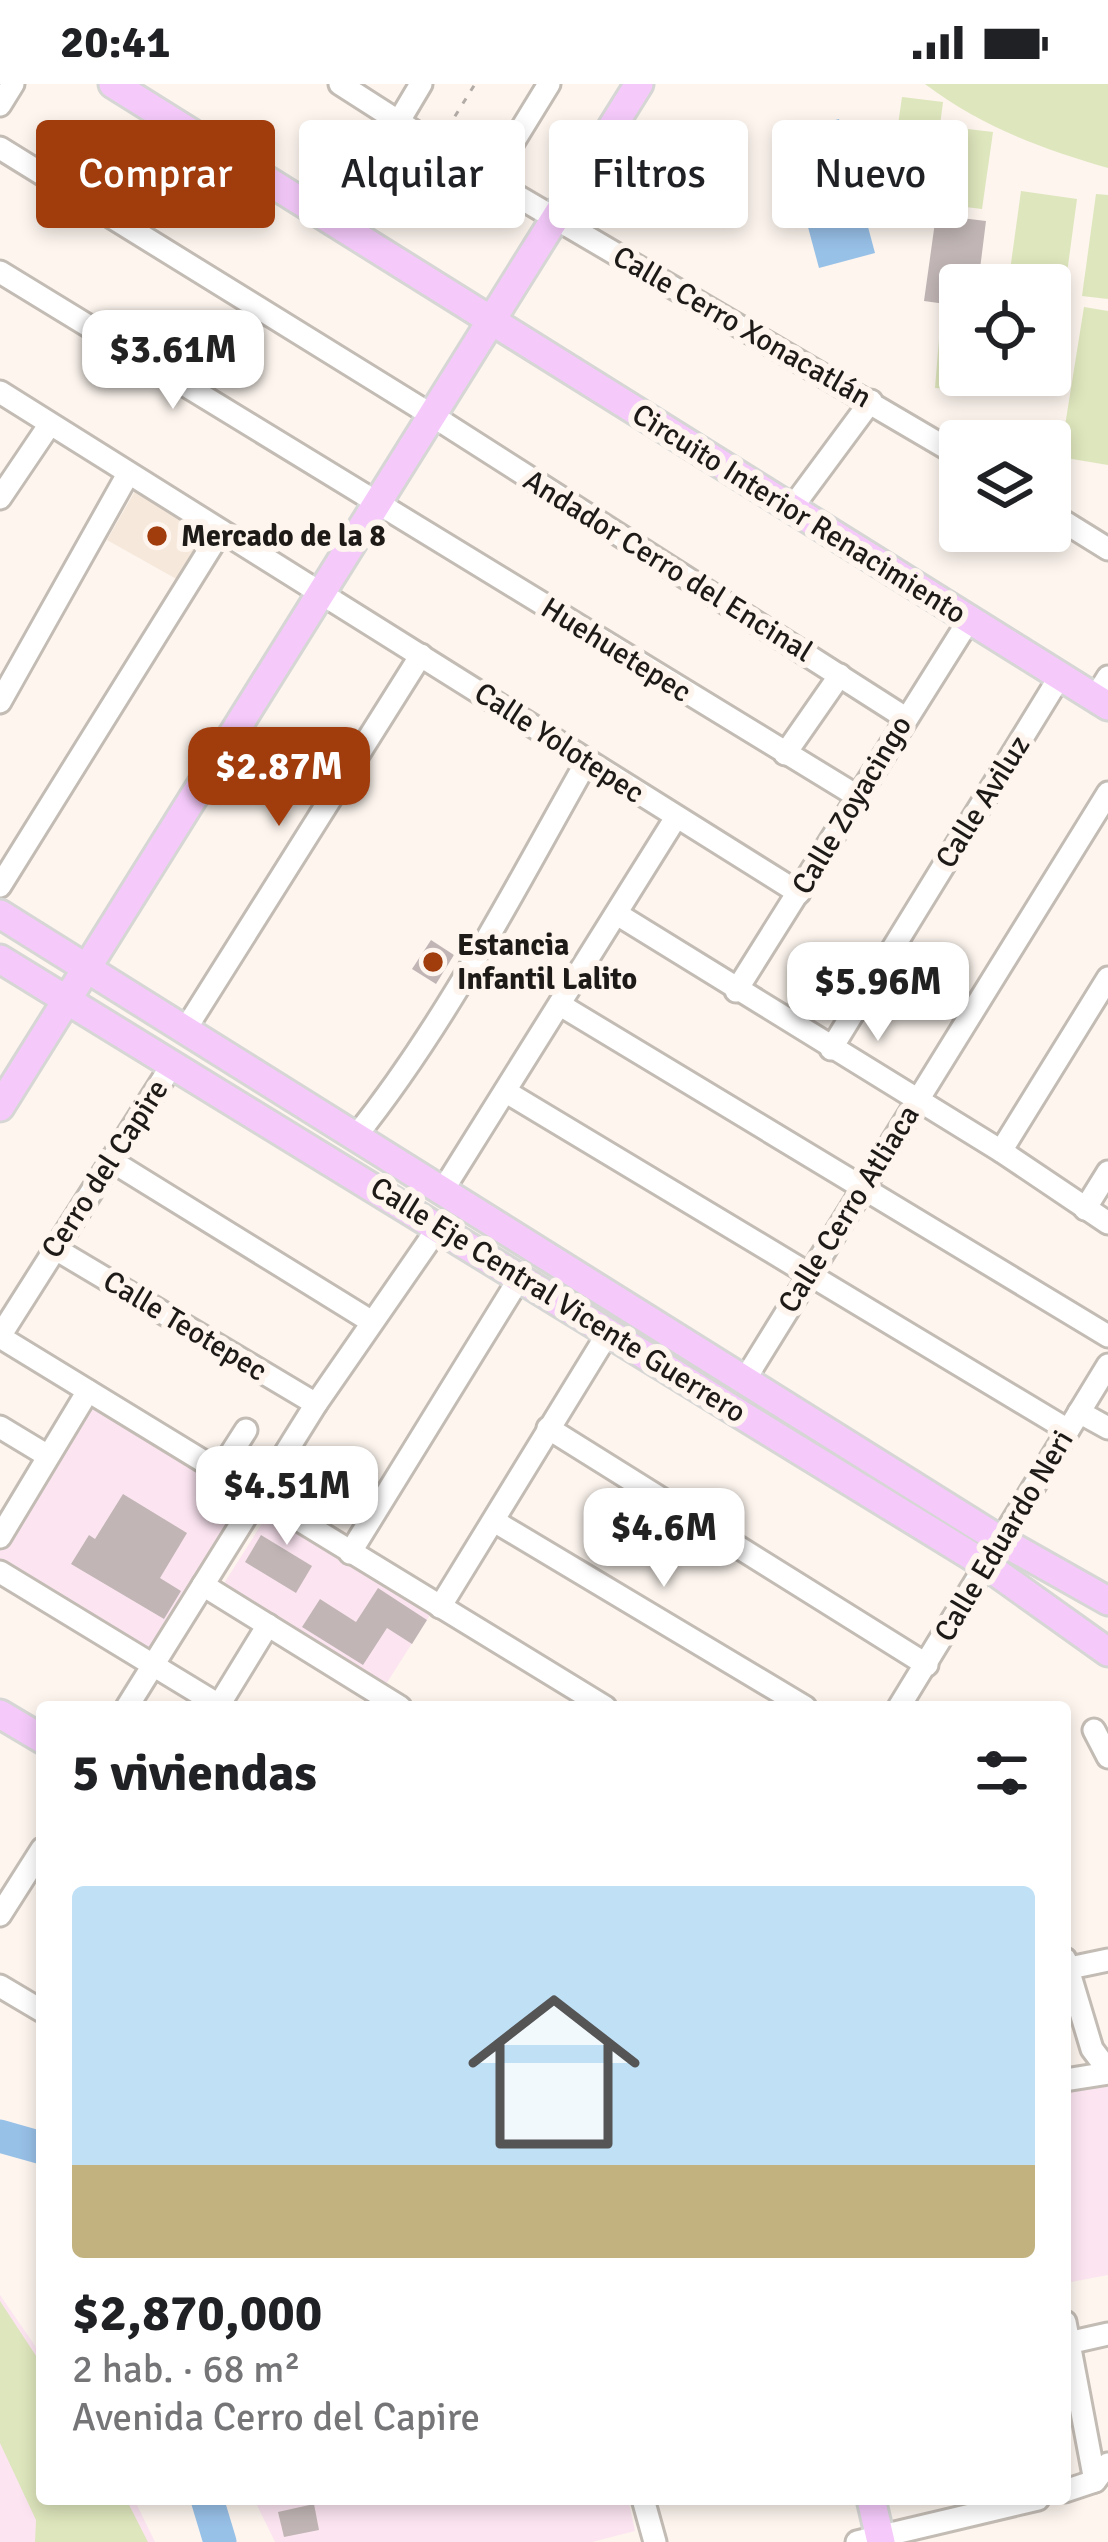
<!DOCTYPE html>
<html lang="es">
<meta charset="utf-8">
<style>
:root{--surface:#fff;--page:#f6f6f6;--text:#202124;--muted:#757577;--accent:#a13c0d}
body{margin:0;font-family:Signika,sans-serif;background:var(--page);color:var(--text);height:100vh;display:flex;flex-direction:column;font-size:45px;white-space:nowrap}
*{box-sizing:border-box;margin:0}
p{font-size:39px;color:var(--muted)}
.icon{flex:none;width:66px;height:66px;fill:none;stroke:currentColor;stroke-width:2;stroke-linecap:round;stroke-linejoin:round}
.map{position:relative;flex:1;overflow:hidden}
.side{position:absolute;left:36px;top:1617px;width:1035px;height:804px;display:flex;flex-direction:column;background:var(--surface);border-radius:12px;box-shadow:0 6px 18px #0003}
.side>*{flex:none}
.hud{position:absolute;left:36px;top:36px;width:1038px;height:108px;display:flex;gap:24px}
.fabs{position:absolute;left:939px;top:180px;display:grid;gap:24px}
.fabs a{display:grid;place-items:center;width:132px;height:132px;border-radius:12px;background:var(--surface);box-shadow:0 6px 18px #0003;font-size:60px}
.price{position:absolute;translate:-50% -102px;padding:0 27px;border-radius:24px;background:#fff;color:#222;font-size:39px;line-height:78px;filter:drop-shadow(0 3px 6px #0008)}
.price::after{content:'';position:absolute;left:50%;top:72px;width:36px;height:27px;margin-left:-18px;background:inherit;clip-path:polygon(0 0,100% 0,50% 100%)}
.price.current{background:var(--accent);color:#fff}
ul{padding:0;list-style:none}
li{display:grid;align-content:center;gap:24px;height:636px;padding:0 36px}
li span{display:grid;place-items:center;height:372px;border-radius:12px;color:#555}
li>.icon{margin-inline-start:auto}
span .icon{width:216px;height:216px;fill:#fffc;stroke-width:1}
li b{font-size:51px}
h2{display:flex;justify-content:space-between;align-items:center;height:144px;padding:0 36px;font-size:51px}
.chip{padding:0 42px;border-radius:12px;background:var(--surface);box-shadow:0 6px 18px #0003;font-size:42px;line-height:108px}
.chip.current{background:var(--accent);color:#fff}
.status{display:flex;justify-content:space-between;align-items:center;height:84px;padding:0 60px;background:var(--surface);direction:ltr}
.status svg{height:33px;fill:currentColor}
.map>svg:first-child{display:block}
.built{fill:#f6e8db}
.industrial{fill:#fce5f1}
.green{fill:#dee6bd}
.water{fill:#98c1e8}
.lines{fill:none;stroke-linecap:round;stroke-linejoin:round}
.river{stroke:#98c1e8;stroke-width:33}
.building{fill:#c1b6b5}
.minor-casing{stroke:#c3bcb5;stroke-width:27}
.major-casing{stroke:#d6d6d5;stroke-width:33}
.path{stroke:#b2aba6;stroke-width:3;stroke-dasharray:6 9;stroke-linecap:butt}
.minor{stroke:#fff;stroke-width:21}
.major{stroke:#f5cafb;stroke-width:27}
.poi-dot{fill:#a13c0d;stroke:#fdf5ee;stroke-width:4.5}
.labels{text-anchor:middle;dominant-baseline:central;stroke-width:12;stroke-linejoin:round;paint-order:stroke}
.street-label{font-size:30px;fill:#1d1a17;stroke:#fdf5ee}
.poi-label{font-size:30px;font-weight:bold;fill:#1d1a17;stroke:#fdf5ee;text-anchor:start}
</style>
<div class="status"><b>20:41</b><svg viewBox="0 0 49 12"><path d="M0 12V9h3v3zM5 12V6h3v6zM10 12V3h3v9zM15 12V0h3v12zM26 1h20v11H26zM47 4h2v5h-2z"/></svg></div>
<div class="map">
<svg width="1108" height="2458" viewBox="0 0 1108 2458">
<rect width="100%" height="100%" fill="#fdf5ee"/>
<path class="built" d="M135 407 208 449 180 497 107 456Z"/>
<g class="industrial">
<path d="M87 1317 246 1419 150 1576 0 1484V1458Z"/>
<path d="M268 1430 430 1531 383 1605 221 1504Z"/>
<path d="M1108 1999V2191L1066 2199 1065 2007Z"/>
<path d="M0 2211 42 2272V2415H134L155 2458H0Z"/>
<path d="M254 2415H628L635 2447 592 2458H275Z"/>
</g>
<g class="green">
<path d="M925 0H1108V84C1040 64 982 43 925 0Z"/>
<path d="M902 13 943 18 933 95 891 90Z"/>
<path d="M951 43 993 48 982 125 941 120Z"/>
<path d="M1021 107 1077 115 1062 226 1050 225V201H1008Z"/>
<path d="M1096 110 1108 111V215L1082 212Z"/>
<path d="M1084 223 1108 227V381L1060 373Z"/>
<path d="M941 231 960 232V291H980L979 307 935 304Z"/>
<path d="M0 2217 42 2281V2415H126L148 2458H35L36 2436 0 2359Z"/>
</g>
<path class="water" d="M839 35 875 169 819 184 783 50Z"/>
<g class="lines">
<g class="river">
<path d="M0 2052 42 2064"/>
<path d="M207 2415 220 2458"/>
</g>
</g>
<g class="building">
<path d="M936 131 986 137 978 201H960V222L924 217Z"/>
<path d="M431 856 454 871 436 900 412 885Z"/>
<path d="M123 1410 187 1449 160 1494 181 1507 164 1535 71 1480 89 1451 95 1455Z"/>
<path d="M261 1451 312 1482 296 1509 245 1478Z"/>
<path d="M378 1504 427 1536 412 1560 387 1544 363 1581 302 1543 320 1515 356 1538Z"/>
<path d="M314 2420 319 2446 284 2453 278 2428Z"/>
</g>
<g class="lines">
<defs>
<g id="minor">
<path d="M340 0 490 96 960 372"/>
<path d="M0 21 13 0"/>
<path d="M399 37 421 0"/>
<path d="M0 64 433 332 904 633"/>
<path d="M490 96 549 0"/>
<path d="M0 188 857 712"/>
<path d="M0 308 799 809"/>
<path d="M0 414 50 340"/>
<path d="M791 425 871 317"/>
<path d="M1050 429 1108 465"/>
<path d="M1095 614 1108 593"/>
<path d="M0 618 128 390"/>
<path d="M785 670 840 591"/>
<path d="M0 802 221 447"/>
<path d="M617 830 1001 1067 1108 1139"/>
<path d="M736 907 969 536"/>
<path d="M562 922 1108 1252"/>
<path d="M185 946 421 571"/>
<path d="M831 965 1059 594"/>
<path d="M508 1009 1068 1346"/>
<path d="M356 1052C447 938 515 804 587 677"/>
<path d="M1001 1067 1108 894"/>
<path d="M110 1076 372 1238"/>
<path d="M443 1106 675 735"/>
<path d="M1085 1125 1108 1088"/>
<path d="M54 1164 316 1320"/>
<path d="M0 1252 172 981"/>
<path d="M0 1253 605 1623"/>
<path d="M744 1297 1108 709"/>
<path d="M1079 1328 1108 1344"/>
<path d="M0 1343 48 1372"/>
<path d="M548 1344 927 1581"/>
<path d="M219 1388 246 1346"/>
<path d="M494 1437 805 1623"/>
<path d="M0 1453 88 1307"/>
<path d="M350 1469 519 1195"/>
<path d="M0 1488 222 1623"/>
<path d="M203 1501 400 1623"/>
<path d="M440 1523 608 1249"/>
<path d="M219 1621 268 1541"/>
<path d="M127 1623 316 1320 440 1141"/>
<path d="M899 1623 1108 1281"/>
<path d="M1094 1646 1108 1673"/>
<path d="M0 1831 42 1765"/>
<path d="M1065 1875 1092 1965 1108 1986"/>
<path d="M1065 1885 1108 1876"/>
<path d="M0 1902 42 1927"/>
<path d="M1065 1996 1108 1989"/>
<path d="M1065 2238 1095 2397"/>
<path d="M1068 2259 1108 2250"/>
<path d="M1065 2407 1095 2397 1108 2380"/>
<path d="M643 2415 655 2458"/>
<path d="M857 2458 1038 2415"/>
</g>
<g id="major">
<path d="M113 0 1108 622"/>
<path d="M0 830 1000 1456 1108 1517"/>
<path d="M0 875 986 1481 1108 1568"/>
<path d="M0 1023 639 0"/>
<path d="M0 1630 42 1655"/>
<path d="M871 2415 881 2458"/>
</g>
</defs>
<use href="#minor" class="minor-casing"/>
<use href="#major" class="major-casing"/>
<path class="path" d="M447 45 475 0"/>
<use href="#minor" class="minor"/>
<use href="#major" class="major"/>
</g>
<g class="poi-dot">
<circle cx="157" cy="452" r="12"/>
<circle cx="433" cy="878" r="12"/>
</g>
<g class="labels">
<g class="street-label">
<text transform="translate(742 243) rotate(30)">Calle Cerro Xonacatlán</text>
<text transform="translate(799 430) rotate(32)">Circuito Interior Renacimiento</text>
<text transform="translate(668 482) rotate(32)">Andador Cerro del Encinal</text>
<text transform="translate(616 566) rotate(32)">Huehuetepec</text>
<text transform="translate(559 659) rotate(33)">Calle Yolotepec</text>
<text transform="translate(983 718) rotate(-58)">Calle Aviluz</text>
<text transform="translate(852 721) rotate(-59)">Calle Zoyacingo</text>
<text transform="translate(105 1085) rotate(-57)">Cerro del Capire</text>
<text transform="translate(849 1125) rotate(-58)">Calle Cerro Atliaca</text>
<text transform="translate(558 1216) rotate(32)">Calle Eje Central Vicente Guerrero</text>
<text transform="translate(185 1242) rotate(31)">Calle Teotepec</text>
<text transform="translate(1004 1452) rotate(-59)">Calle Eduardo Neri</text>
</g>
<g class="poi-label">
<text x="181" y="452">Mercado de la 8</text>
<text x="457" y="861">Estancia<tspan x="457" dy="34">Infantil Lalito</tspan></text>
</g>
</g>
</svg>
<div class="fabs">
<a><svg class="icon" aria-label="locate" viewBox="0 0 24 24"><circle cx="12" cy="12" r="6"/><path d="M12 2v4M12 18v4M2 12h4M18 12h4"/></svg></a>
<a><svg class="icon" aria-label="layers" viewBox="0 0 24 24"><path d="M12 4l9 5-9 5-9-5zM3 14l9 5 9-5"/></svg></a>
</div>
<b class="price" style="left:173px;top:328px">$3.61M</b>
<b class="price current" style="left:279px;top:745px">$2.87M</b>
<b class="price" style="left:878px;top:960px">$5.96M</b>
<b class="price" style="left:287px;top:1464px">$4.51M</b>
<b class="price" style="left:664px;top:1506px">$4.6M</b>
<div class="hud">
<a class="chip current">Comprar</a>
<a class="chip">Alquilar</a>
<a class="chip">Filtros</a>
<a class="chip">Nuevo</a>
</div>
<section class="side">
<h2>5 viviendas<svg class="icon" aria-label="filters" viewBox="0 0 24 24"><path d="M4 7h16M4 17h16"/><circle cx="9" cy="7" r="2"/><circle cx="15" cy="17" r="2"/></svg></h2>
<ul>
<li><span style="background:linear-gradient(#bfe0f5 75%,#c2b280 0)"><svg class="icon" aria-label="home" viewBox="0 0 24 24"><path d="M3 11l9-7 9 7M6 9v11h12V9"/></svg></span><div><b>$2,870,000</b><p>2 hab. · 68 m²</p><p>Avenida Cerro del Capire</p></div></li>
</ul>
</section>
</div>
